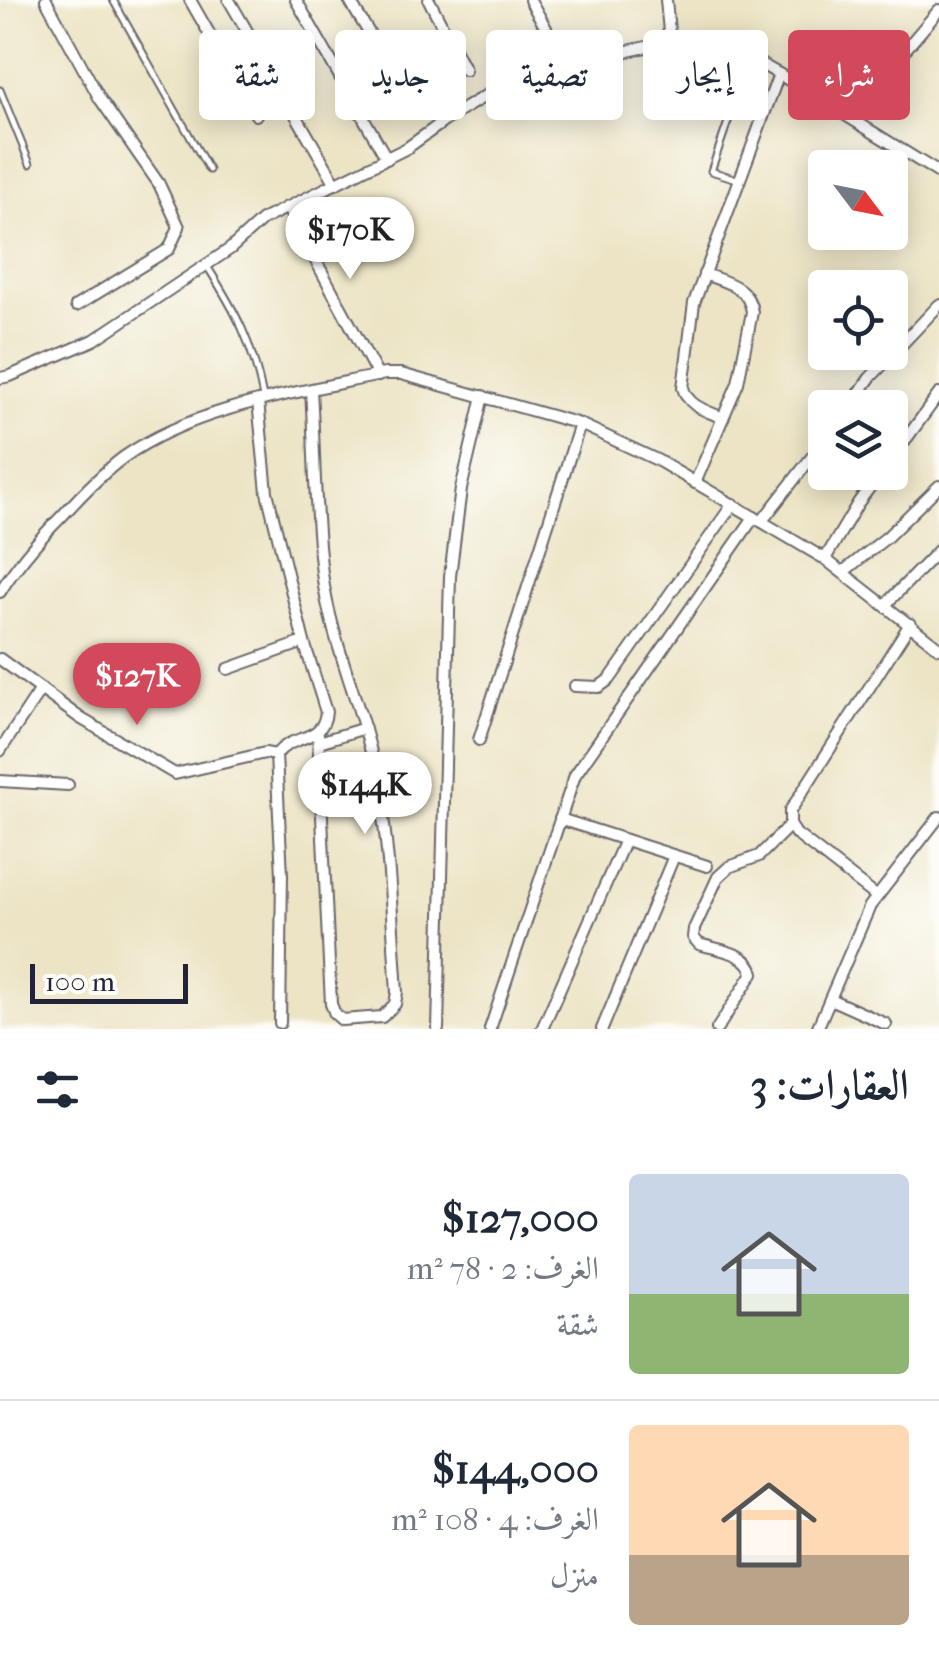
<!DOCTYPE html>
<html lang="ar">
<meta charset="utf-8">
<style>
:root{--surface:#fff;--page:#f6f6f7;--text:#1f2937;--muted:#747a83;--line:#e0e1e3;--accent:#d1495b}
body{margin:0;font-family:"IM FELL French Canon",Amiri,serif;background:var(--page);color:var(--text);direction:rtl;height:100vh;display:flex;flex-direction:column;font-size:38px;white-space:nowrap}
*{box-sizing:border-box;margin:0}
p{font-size:32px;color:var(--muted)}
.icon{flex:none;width:55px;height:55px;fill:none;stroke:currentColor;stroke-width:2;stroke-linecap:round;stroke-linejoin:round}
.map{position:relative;height:1029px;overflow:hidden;direction:ltr}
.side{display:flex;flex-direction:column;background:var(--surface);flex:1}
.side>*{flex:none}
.guide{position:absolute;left:30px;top:30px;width:880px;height:90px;direction:rtl;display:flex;gap:20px}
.needle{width:65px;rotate:122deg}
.buttons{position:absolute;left:808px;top:150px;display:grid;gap:20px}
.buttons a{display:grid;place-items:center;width:100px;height:100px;border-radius:10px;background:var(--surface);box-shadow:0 5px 25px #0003;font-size:50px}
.scale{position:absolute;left:30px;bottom:25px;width:158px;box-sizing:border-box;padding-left:10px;border:5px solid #22223b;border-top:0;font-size:28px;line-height:35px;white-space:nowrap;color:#22223b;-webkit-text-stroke:8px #fdfcf7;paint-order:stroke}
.price{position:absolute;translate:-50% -85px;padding:0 22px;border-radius:35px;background:#fff;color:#222;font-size:32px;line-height:65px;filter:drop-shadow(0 2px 5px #0008)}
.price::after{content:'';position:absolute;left:50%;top:60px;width:30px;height:22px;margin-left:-15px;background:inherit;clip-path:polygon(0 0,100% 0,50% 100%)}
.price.active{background:var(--accent);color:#fff}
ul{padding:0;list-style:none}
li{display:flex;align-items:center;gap:30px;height:250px;padding:0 30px}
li+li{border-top:2px solid var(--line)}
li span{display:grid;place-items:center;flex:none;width:280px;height:200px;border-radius:10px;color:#555}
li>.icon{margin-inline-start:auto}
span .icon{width:120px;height:120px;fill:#fffc;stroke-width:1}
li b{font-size:42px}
h2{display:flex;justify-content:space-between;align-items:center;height:120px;padding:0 30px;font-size:42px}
.pill{padding:0 35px;border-radius:10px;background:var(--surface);box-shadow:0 5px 25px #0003;font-size:35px;line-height:90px}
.pill.active{background:var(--accent);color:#fff}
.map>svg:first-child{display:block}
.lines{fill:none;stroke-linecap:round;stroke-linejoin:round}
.lane-casing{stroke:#69666b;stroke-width:9}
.street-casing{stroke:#69666b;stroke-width:14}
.lane{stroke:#fff;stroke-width:5}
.street{stroke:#fff;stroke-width:10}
</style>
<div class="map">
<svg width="939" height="1029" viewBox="0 0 939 1029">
<rect width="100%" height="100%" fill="#fdfcf7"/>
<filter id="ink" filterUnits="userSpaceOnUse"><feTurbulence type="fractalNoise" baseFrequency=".01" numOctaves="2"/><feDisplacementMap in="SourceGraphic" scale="20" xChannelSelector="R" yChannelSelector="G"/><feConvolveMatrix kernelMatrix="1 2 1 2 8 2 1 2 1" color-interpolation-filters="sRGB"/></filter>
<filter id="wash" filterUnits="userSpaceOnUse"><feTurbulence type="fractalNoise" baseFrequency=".0048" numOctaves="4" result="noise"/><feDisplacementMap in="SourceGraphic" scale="40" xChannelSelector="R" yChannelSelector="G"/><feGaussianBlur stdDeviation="2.25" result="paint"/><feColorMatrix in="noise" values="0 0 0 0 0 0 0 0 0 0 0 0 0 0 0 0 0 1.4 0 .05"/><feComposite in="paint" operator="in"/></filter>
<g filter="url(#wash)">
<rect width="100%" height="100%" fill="#ece4c5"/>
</g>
<g filter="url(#ink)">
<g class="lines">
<defs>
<g id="lane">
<path d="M113 0 209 170"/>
<path d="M0 90 30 164"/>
<path d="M737 179 711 171 749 61"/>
<path d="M207 266C237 314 252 341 263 397"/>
</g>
<g id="street">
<path d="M46 0 100 99 159 184 179 227 169 249 76 306"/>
<path d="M190 0 256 115"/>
<path d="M229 0 336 184"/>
<path d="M296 0 387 159"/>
<path d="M349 0 377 46"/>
<path d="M429 0 465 70"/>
<path d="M530 0 566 64"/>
<path d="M666 0 670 42"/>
<path d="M893 64 939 10"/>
<path d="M287 207 378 376"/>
<path d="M0 378 10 376 94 340 230 249 262 220 407 148 450 117 500 87 566 64 670 42 716 44 743 54 779 74 939 173"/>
<path d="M311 390C315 451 314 513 322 573 331 644 364 709 377 779 390 849 392 922 397 992L395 1004 382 1017 342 1020 335 1014 331 1004 318 734"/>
<path d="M258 401 267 492 304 642 326 712C323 744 291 733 276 755L282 875 280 1023"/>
<path d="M849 408 869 379 939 305"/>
<path d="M723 418C705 410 689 407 683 388L694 303 779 74"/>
<path d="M890 461 939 394"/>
<path d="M695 483 738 383 752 312C749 286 725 282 704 274"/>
<path d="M762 521 825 440"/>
<path d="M825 559 858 503 881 472"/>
<path d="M843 572 887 537 939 486"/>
<path d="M0 592C17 564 40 538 63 515 82 494 101 474 124 457 196 406 300 392 385 374H401L580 424 657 460 825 559 939 648"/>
<path d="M886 604 939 550"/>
<path d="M0 659 80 718 175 774 265 753 276 755"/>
<path d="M228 669 304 642"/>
<path d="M575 686 599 687 610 679 733 504"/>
<path d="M479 740 580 424"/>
<path d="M319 742 365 728"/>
<path d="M0 751 41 689"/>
<path d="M0 781 68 785"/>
<path d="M560 819 707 866"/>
<path d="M876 896 796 834 790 825V811L910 624"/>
<path d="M830 999 886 1024"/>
<path d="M438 1029 450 576 461 489 483 396"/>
<path d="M490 1029 575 775 754 517"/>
<path d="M542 1029 625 840"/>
<path d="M602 1029 674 856"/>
<path d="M717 1029 753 973C749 952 718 950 699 944L693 937 694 929 718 877 729 867 759 856 790 825"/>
<path d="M817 1029 870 906 939 817"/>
</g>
</defs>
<use href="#lane" class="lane-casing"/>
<use href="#street" class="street-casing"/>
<use href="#lane" class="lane"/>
<use href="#street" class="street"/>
</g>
</g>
</svg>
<div class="buttons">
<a><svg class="needle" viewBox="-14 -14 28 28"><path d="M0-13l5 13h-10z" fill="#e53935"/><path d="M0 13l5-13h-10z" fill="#747a83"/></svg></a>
<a><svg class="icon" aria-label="locate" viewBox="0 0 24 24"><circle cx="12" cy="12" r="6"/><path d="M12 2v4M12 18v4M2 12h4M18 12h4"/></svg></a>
<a><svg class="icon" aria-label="layers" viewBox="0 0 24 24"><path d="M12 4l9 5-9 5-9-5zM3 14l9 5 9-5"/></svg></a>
</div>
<div class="scale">100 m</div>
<b class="price" style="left:350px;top:282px">$170K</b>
<b class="price active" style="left:137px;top:728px">$127K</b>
<b class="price" style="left:365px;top:837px">$144K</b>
<div class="guide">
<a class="pill active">شراء</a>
<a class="pill">إيجار</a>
<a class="pill">تصفية</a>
<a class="pill">جديد</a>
<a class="pill">شقة</a>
</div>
</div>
<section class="side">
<h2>العقارات: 3<svg class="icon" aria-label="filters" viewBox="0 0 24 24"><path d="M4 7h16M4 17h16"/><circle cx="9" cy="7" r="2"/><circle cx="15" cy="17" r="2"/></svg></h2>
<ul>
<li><span style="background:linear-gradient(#c9d6e8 60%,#8fb573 0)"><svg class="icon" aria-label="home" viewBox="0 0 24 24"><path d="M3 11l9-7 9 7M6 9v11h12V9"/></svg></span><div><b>$127,000</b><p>الغرف: 2 · 78 m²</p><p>شقة</p></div></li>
<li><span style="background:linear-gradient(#ffd9b3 65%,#b9a48a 0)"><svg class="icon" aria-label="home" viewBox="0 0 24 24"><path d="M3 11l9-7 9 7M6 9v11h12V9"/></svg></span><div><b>$144,000</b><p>الغرف: 4 · 108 m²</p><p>منزل</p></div></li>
</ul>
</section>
